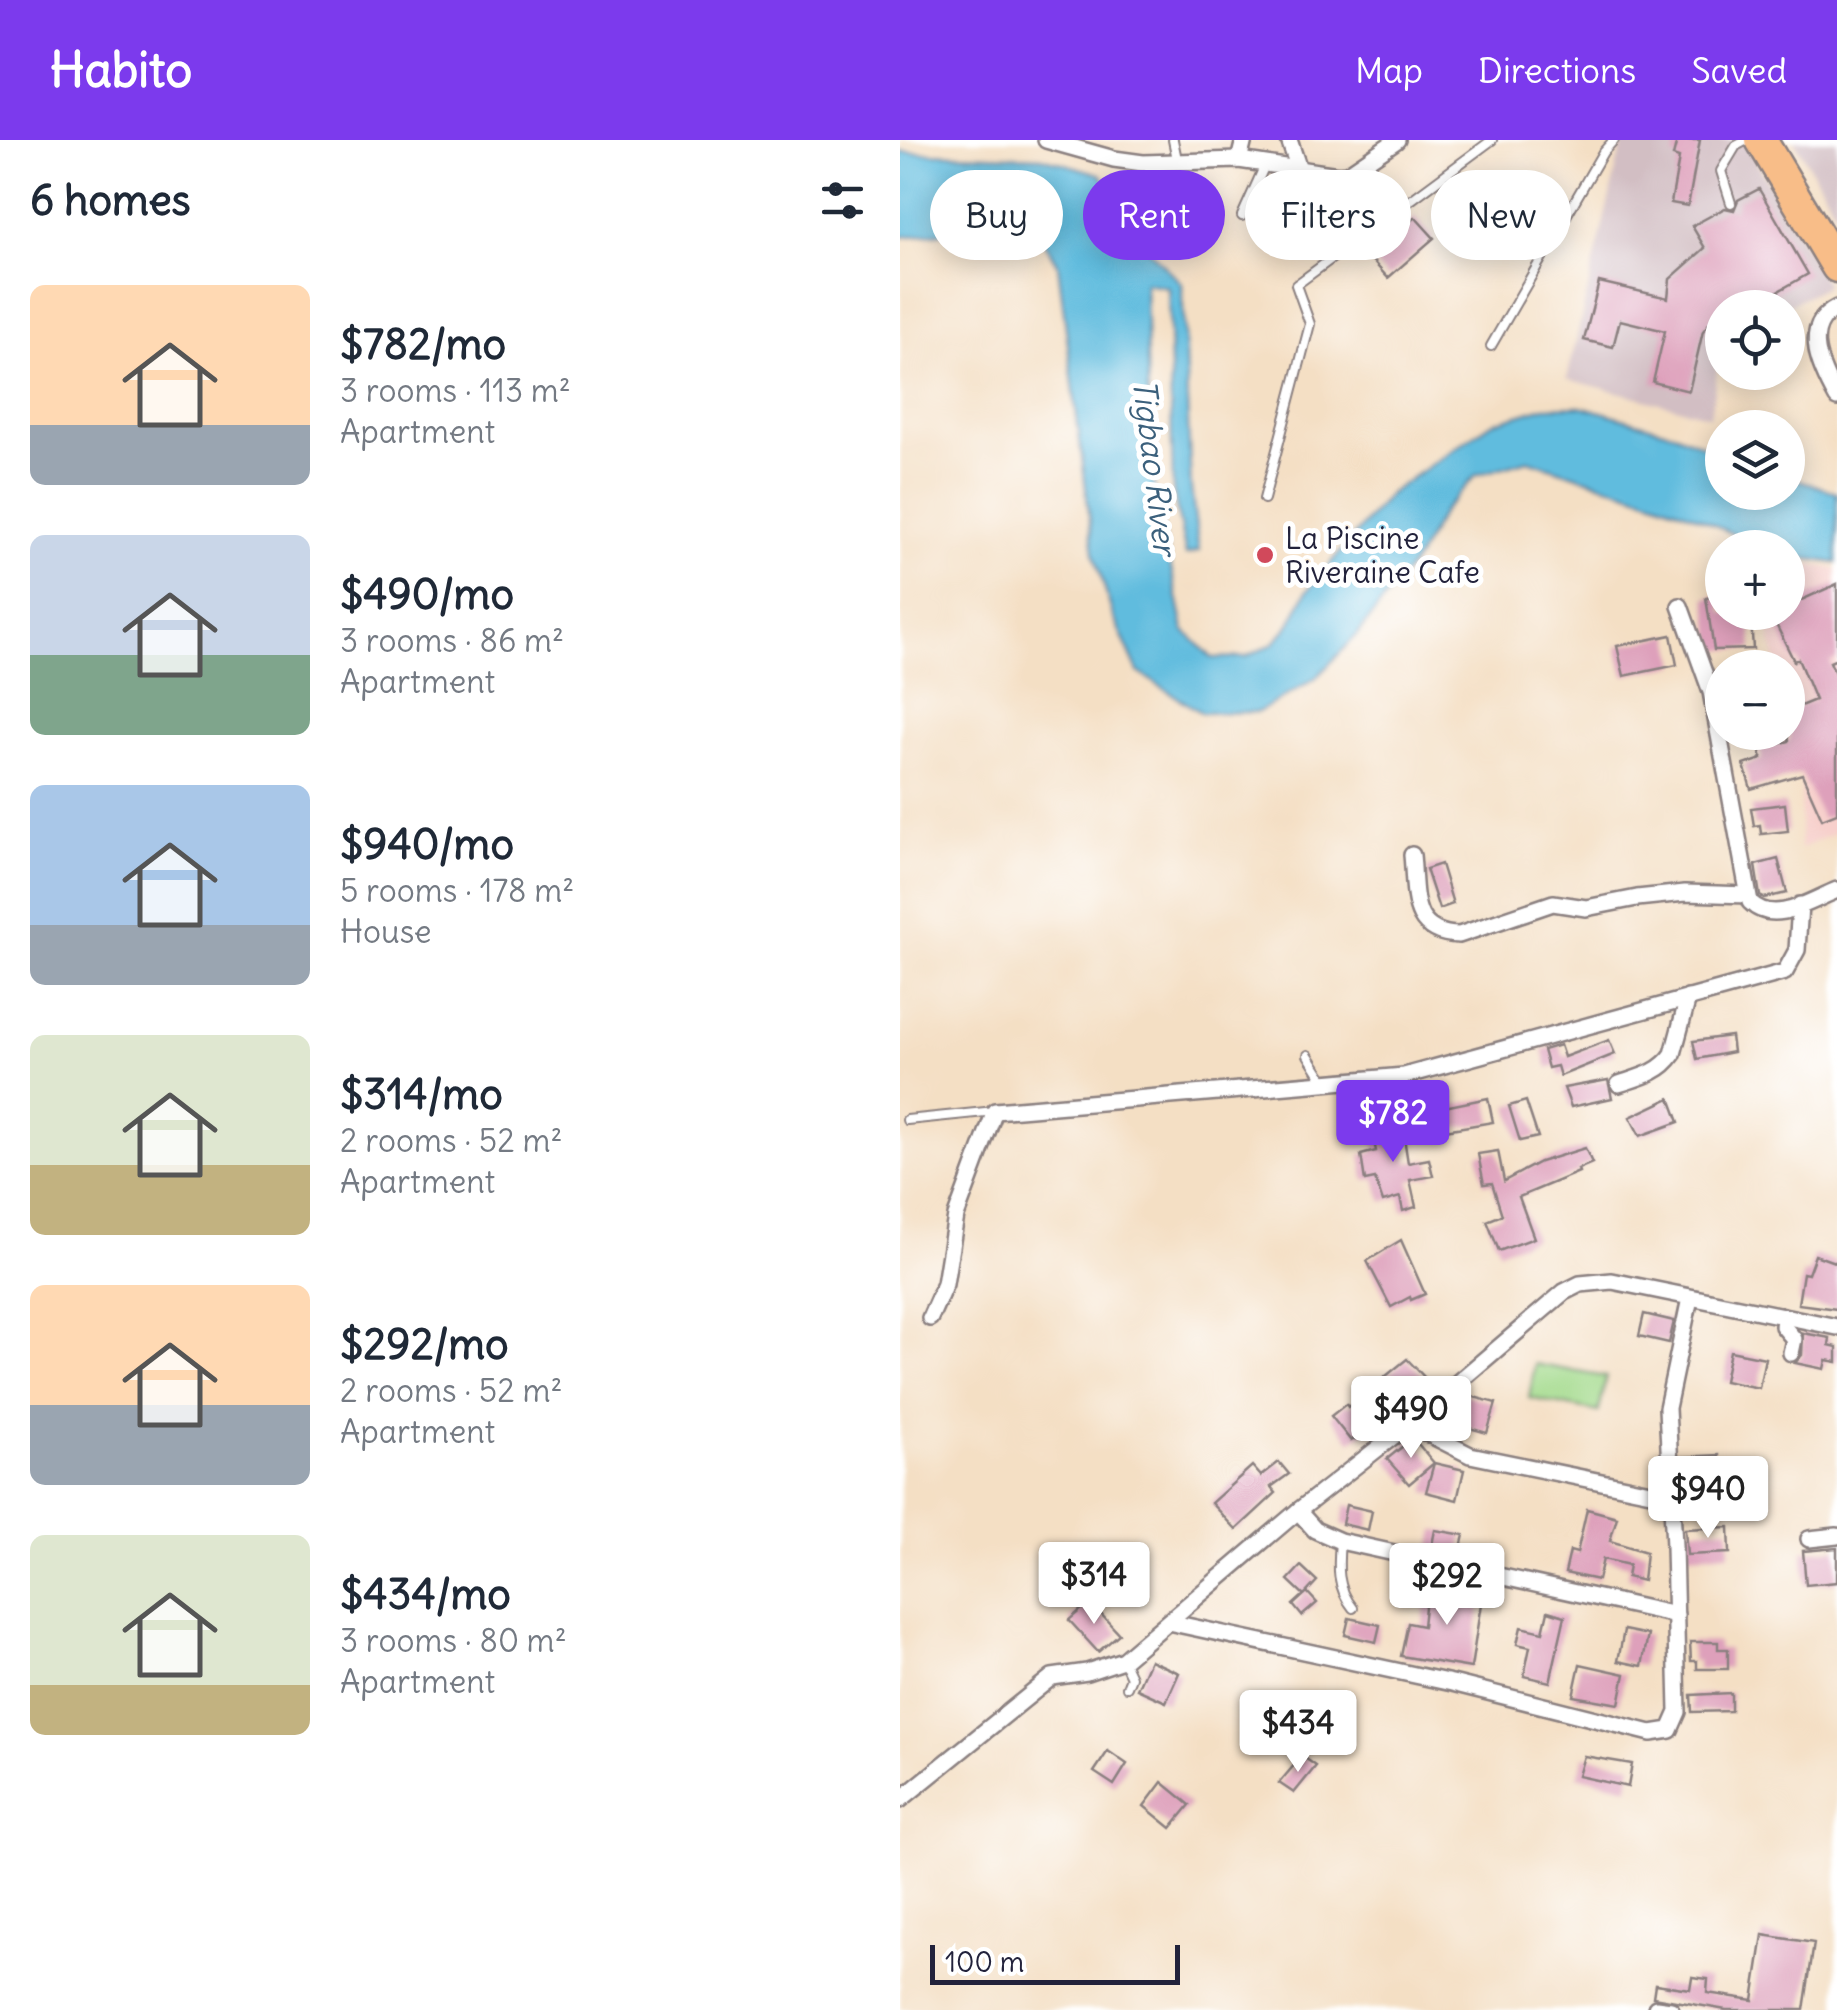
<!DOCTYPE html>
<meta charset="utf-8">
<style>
:root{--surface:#fff;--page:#f6f6f7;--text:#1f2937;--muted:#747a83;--accent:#7c3aed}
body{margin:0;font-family:Delius,sans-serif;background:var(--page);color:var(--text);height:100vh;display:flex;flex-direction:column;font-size:38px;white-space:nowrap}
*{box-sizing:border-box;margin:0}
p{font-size:32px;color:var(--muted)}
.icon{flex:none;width:55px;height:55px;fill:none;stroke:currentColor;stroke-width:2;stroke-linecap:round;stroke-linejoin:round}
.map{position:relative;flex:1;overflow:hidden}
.panel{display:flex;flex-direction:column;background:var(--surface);width:900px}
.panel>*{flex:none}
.hud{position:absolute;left:30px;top:30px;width:755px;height:90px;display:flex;gap:20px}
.tools{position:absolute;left:805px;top:150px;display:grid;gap:20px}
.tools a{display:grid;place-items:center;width:100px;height:100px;border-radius:50%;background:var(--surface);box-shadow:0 5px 25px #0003;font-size:50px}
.scale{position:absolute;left:30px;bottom:25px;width:250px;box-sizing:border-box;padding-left:10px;border:5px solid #22223b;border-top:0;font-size:28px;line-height:35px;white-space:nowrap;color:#22223b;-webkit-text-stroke:8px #fff;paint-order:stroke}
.price{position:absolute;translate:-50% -85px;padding:0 22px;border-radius:10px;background:#fff;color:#222;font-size:32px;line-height:65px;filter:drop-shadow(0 2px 5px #0008)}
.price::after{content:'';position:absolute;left:50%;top:60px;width:30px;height:22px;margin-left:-15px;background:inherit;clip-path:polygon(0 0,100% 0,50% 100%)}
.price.current{background:var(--accent);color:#fff}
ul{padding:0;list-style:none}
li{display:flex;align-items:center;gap:30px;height:250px;padding:0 30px}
li span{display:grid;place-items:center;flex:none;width:280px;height:200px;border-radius:15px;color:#555}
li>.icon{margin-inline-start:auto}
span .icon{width:120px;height:120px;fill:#fffc;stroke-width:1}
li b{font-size:42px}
h2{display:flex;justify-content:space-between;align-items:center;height:120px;padding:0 30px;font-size:42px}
.pill{padding:0 35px;border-radius:45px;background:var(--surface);box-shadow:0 5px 25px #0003;font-size:35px;line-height:90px}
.pill.current{background:var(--accent);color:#fff}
header{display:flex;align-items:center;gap:60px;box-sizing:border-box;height:140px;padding:0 50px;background:var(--accent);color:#fff}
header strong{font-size:48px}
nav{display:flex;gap:55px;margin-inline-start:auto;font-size:35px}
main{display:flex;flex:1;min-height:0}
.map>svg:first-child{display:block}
.built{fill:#f7d0cc}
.industrial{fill:#d2bec3}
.green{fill:#a3da8b;stroke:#627e63;stroke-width:2.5}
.water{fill:#61bcde;stroke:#426f8c;stroke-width:2.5}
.building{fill:#dea0bb}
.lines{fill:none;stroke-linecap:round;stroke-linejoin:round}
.lane-casing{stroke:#8b8080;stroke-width:12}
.street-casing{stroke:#8b8080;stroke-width:20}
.highway-casing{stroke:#8b8080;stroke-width:35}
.lane{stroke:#fff;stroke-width:8}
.street{stroke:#fff;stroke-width:15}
.highway{stroke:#f8bd88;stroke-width:30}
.poi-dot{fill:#d1495b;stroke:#fff;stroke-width:4}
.labels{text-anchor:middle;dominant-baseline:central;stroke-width:10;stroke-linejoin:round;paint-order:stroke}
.poi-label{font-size:30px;fill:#22223b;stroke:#fff;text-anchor:start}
.water-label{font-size:32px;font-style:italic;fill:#3b607c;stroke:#fff}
</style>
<header>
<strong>Habito</strong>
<nav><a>Map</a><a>Directions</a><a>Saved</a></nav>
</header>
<main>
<section class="panel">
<h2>6 homes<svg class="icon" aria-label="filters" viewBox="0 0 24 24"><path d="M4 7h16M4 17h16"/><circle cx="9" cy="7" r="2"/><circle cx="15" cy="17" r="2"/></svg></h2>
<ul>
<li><span style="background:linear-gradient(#ffd9b3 70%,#9aa5b1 0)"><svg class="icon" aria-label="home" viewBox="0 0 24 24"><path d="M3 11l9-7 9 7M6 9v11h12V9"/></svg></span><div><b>$782/mo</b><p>3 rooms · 113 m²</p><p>Apartment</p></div></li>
<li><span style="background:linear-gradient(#c9d6e8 60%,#7fa58c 0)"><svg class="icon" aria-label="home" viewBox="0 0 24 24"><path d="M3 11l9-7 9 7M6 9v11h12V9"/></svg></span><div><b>$490/mo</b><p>3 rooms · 86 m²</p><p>Apartment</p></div></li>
<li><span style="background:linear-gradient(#a9c7e8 70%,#9aa5b1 0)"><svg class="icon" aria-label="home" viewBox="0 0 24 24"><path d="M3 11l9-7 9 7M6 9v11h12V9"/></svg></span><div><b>$940/mo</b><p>5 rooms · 178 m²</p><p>House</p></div></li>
<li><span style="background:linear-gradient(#dfe7d0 65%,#c2b280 0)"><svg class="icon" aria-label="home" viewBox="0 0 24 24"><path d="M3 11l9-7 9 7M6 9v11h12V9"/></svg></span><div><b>$314/mo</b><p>2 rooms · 52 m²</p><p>Apartment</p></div></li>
<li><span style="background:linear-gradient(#ffd9b3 60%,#9aa5b1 0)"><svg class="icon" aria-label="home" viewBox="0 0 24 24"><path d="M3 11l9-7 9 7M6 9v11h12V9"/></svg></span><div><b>$292/mo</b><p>2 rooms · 52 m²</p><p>Apartment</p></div></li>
<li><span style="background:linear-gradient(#dfe7d0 75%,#c2b280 0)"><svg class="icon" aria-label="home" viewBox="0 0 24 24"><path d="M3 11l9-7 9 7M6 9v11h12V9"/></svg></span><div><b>$434/mo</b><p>3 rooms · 80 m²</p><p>Apartment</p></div></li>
</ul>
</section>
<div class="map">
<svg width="937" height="1870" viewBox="0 0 937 1870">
<rect width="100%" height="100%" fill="#fff"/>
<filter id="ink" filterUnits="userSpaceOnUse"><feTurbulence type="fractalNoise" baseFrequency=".01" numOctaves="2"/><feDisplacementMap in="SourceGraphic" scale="20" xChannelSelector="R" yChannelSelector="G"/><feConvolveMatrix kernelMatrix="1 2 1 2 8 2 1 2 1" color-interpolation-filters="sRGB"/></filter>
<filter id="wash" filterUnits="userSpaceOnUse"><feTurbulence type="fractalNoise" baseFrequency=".0048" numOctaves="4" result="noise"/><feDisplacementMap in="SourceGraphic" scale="40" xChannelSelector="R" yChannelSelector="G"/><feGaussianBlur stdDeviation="2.25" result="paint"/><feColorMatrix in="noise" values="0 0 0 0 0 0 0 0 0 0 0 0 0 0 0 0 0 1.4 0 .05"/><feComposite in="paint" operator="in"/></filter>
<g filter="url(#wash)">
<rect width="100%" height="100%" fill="#f4dfc4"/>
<path class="built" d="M888 422 937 429V692L900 709 901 643 888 578V528L877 527 865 473 888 472Z"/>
<g class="industrial">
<path d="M726 0H844L927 145 885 167 822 168V201L810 276 667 239 722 4Z"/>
<path d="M894 0H937V74Z"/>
</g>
<path class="green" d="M635 1224 706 1237 699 1272 629 1258Z"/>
<path class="water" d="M0 12 142 17 200 34 228 65 250 111 282 144 291 348 299 411 286 415 273 351 268 147 245 143 250 328 284 490 312 518 346 517 373 504 390 484 407 451 490 353 592 283 644 267 681 266 774 293 822 313V352H888V336L937 353V423L888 416V408L857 407 806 380 760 362 628 320 576 335 543 371 518 416 457 495 415 539 358 572 302 573 238 532 213 476 194 413 158 125 141 96 110 86 0 97Z"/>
<g id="blocks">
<g class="building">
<path d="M777 0H800L788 66 771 63 779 18 773 16Z"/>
<path d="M418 49 421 62 371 72 369 61Z"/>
<path d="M859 49 908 134 849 168H839L834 159 822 168 803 191 789 251 753 242 765 191 720 180 713 207 684 200 699 142 768 158 770 139 805 108 792 86 825 68 834 70 838 60Z"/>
<path d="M515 77 534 98 488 138 469 117Z"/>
<path d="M937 444V519L930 522 937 538V673L922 679 902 634 851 649 844 625 862 619 859 609 889 601 888 571 915 560 898 519 894 521 870 472H888V466Z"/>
<path d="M822 455V472H843L844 480H851L853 509 814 510 806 458Z"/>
<path d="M771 495 777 525 724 536 717 506Z"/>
<path d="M885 664 888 691 861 694 860 685 854 686 851 668Z"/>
<path d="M878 719 887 753 864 758 860 756 855 725Z"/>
<path d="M541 724 553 764 539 769 526 729Z"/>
<path d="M831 896 833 912 797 919 793 901Z"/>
<path d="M709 900 715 914 660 936 657 926 648 928 643 910 660 905 664 917Z"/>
<path d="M708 940 712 958 671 967 664 948Z"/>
<path d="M588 958 593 982 533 992 530 970Z"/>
<path d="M770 958 779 982 740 996 730 977Z"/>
<path d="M626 961 638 997 620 1001 609 966Z"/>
<path d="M501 978 508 1023 529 1019 533 1036 510 1040 516 1067 503 1071 500 1057 483 1062 475 1039 465 1041 461 1015 476 1011 471 988 487 984 486 980Z"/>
<path d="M685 1008 692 1023 678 1029 679 1032 619 1057 634 1098 599 1111 587 1081 602 1075 592 1043 584 1044 578 1014 598 1011 604 1041 640 1022Z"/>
<path d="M501 1100 525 1154 511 1160 510 1157 491 1167 467 1121Z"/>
<path d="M915 1115 937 1123V1169L898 1164 903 1133 908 1134Z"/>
<path d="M744 1174 774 1181 769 1203 739 1196Z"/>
<path d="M903 1193 930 1198 929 1205 937 1207V1222L926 1220 924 1229 895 1223 902 1215Z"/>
<path d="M830 1211 865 1218 859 1248 824 1241Z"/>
<path d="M507 1219 527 1240 494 1271 499 1278 488 1286 483 1280 451 1301 431 1276 446 1264 448 1267Z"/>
<path d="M563 1254 596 1263 587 1293 555 1284Z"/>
<path d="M513 1298 534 1323 509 1344 487 1319Z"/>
<path d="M819 1315 820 1342 783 1344 782 1317Z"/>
<path d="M379 1322 389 1334 371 1347 376 1353 336 1390 311 1363 352 1326 361 1336Z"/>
<path d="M534 1323 564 1330 557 1360 526 1352Z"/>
<path d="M446 1365 472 1371 468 1390 442 1384Z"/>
<path d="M687 1369 717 1377 710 1401 746 1412 743 1441 727 1437 729 1425 703 1419 698 1440 665 1433 670 1411 677 1413Z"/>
<path d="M829 1387 830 1413 787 1415 785 1389Z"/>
<path d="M535 1390 564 1395 559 1416 531 1410Z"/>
<path d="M937 1408V1442L906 1445 903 1411Z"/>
<path d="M401 1426 417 1441 404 1455 407 1452 417 1463 402 1476 393 1465 404 1455 388 1440Z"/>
<path d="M561 1439 584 1444 571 1528 501 1516 508 1483 523 1486 526 1457 557 1460Z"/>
<path d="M190 1462 219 1494 198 1512 169 1480Z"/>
<path d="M648 1471 665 1476 650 1542 624 1536 630 1507 617 1504 621 1487 643 1492Z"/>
<path d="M449 1478 480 1485 476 1502 445 1495Z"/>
<path d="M724 1490 748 1495 742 1526 718 1521Z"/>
<path d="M790 1502H818V1509H828V1529H797V1521H791Z"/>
<path d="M250 1520 279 1533 266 1562 237 1549Z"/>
<path d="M680 1524 725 1534 719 1564 673 1556Z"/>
<path d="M831 1553V1571L792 1572 791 1555Z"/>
<path d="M208 1611 227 1624 214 1645 194 1632Z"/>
<path d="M402 1616 416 1626 394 1653 379 1643Z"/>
<path d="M684 1616 732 1624 728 1647 678 1636Z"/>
<path d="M262 1642 290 1665 271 1688 244 1666Z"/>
<path d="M863 1795 914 1803 904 1870H826L753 1857 755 1844 790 1849 792 1837 808 1839 807 1853 853 1860Z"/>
</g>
</g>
</g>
<g filter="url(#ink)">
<use href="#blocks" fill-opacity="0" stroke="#8b8080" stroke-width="2.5"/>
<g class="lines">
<defs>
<g id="lane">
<path d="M273 0 278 24"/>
<path d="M831 63 821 31 836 6 847 0"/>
<path d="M342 76 365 25"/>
<path d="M591 206 703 12 714 0"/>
<path d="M364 359 410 184 396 145 592 0"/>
<path d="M408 915 425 942"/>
<path d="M7 980 95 971"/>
<path d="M440 1401C438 1426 436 1447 453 1468"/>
<path d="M223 1520 231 1537 227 1547"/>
</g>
<g id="street">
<path d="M146 0 214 19 243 23 339 20 438 35 447 34 497 0"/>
<path d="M389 0 399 29"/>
<path d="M339 20 344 0"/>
<path d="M937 258C922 231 899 187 937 168"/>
<path d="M780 466 811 552 850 762C874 786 910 761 937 750"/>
<path d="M512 715C516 754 509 794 559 795L653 763 686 768 737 758 785 753 848 755"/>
<path d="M719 944C740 937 760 933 773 914L788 858"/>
<path d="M885 1177 883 1186 894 1199 891 1213"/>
<path d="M30 1178 45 1144 56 1076 95 971 504 936 885 832 897 810 900 765"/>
<path d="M509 1284 664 1152 680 1144 712 1141 937 1187"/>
<path d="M398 1371 415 1390 440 1401 776 1475"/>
<path d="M909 1399 937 1396"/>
<path d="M268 1482 552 1543 751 1593 770 1590 778 1572 774 1406 767 1268 790 1158"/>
<path d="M0 1660 152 1537 187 1532 223 1520 398 1371 509 1284 570 1315 770 1356"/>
<path d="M756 1868 771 1870"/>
</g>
<path id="highway" d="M861 0 937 127"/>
</defs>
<use href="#lane" class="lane-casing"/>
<use href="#street" class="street-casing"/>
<use href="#highway" class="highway-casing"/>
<use href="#lane" class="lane"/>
<use href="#street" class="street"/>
<use href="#highway" class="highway"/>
</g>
</g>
<circle class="poi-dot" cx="365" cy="415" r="10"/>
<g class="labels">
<g class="poi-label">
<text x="385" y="398">La Piscine<tspan x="385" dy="34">Riveraine Cafe</tspan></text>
</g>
<g class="water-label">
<text transform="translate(255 327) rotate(83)">Tigbao River</text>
</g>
</g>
</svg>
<div class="tools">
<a><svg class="icon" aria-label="locate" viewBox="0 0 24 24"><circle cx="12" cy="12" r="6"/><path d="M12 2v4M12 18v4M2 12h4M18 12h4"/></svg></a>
<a><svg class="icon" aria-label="layers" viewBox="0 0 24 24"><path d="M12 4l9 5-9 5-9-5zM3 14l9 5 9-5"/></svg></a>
<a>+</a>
<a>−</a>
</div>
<div class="scale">100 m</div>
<b class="price current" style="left:493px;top:1025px">$782</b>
<b class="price" style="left:511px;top:1321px">$490</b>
<b class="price" style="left:808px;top:1401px">$940</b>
<b class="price" style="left:194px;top:1487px">$314</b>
<b class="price" style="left:547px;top:1488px">$292</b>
<b class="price" style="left:398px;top:1635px">$434</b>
<div class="hud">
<a class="pill">Buy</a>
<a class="pill current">Rent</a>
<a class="pill">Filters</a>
<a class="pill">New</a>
</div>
</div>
</main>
